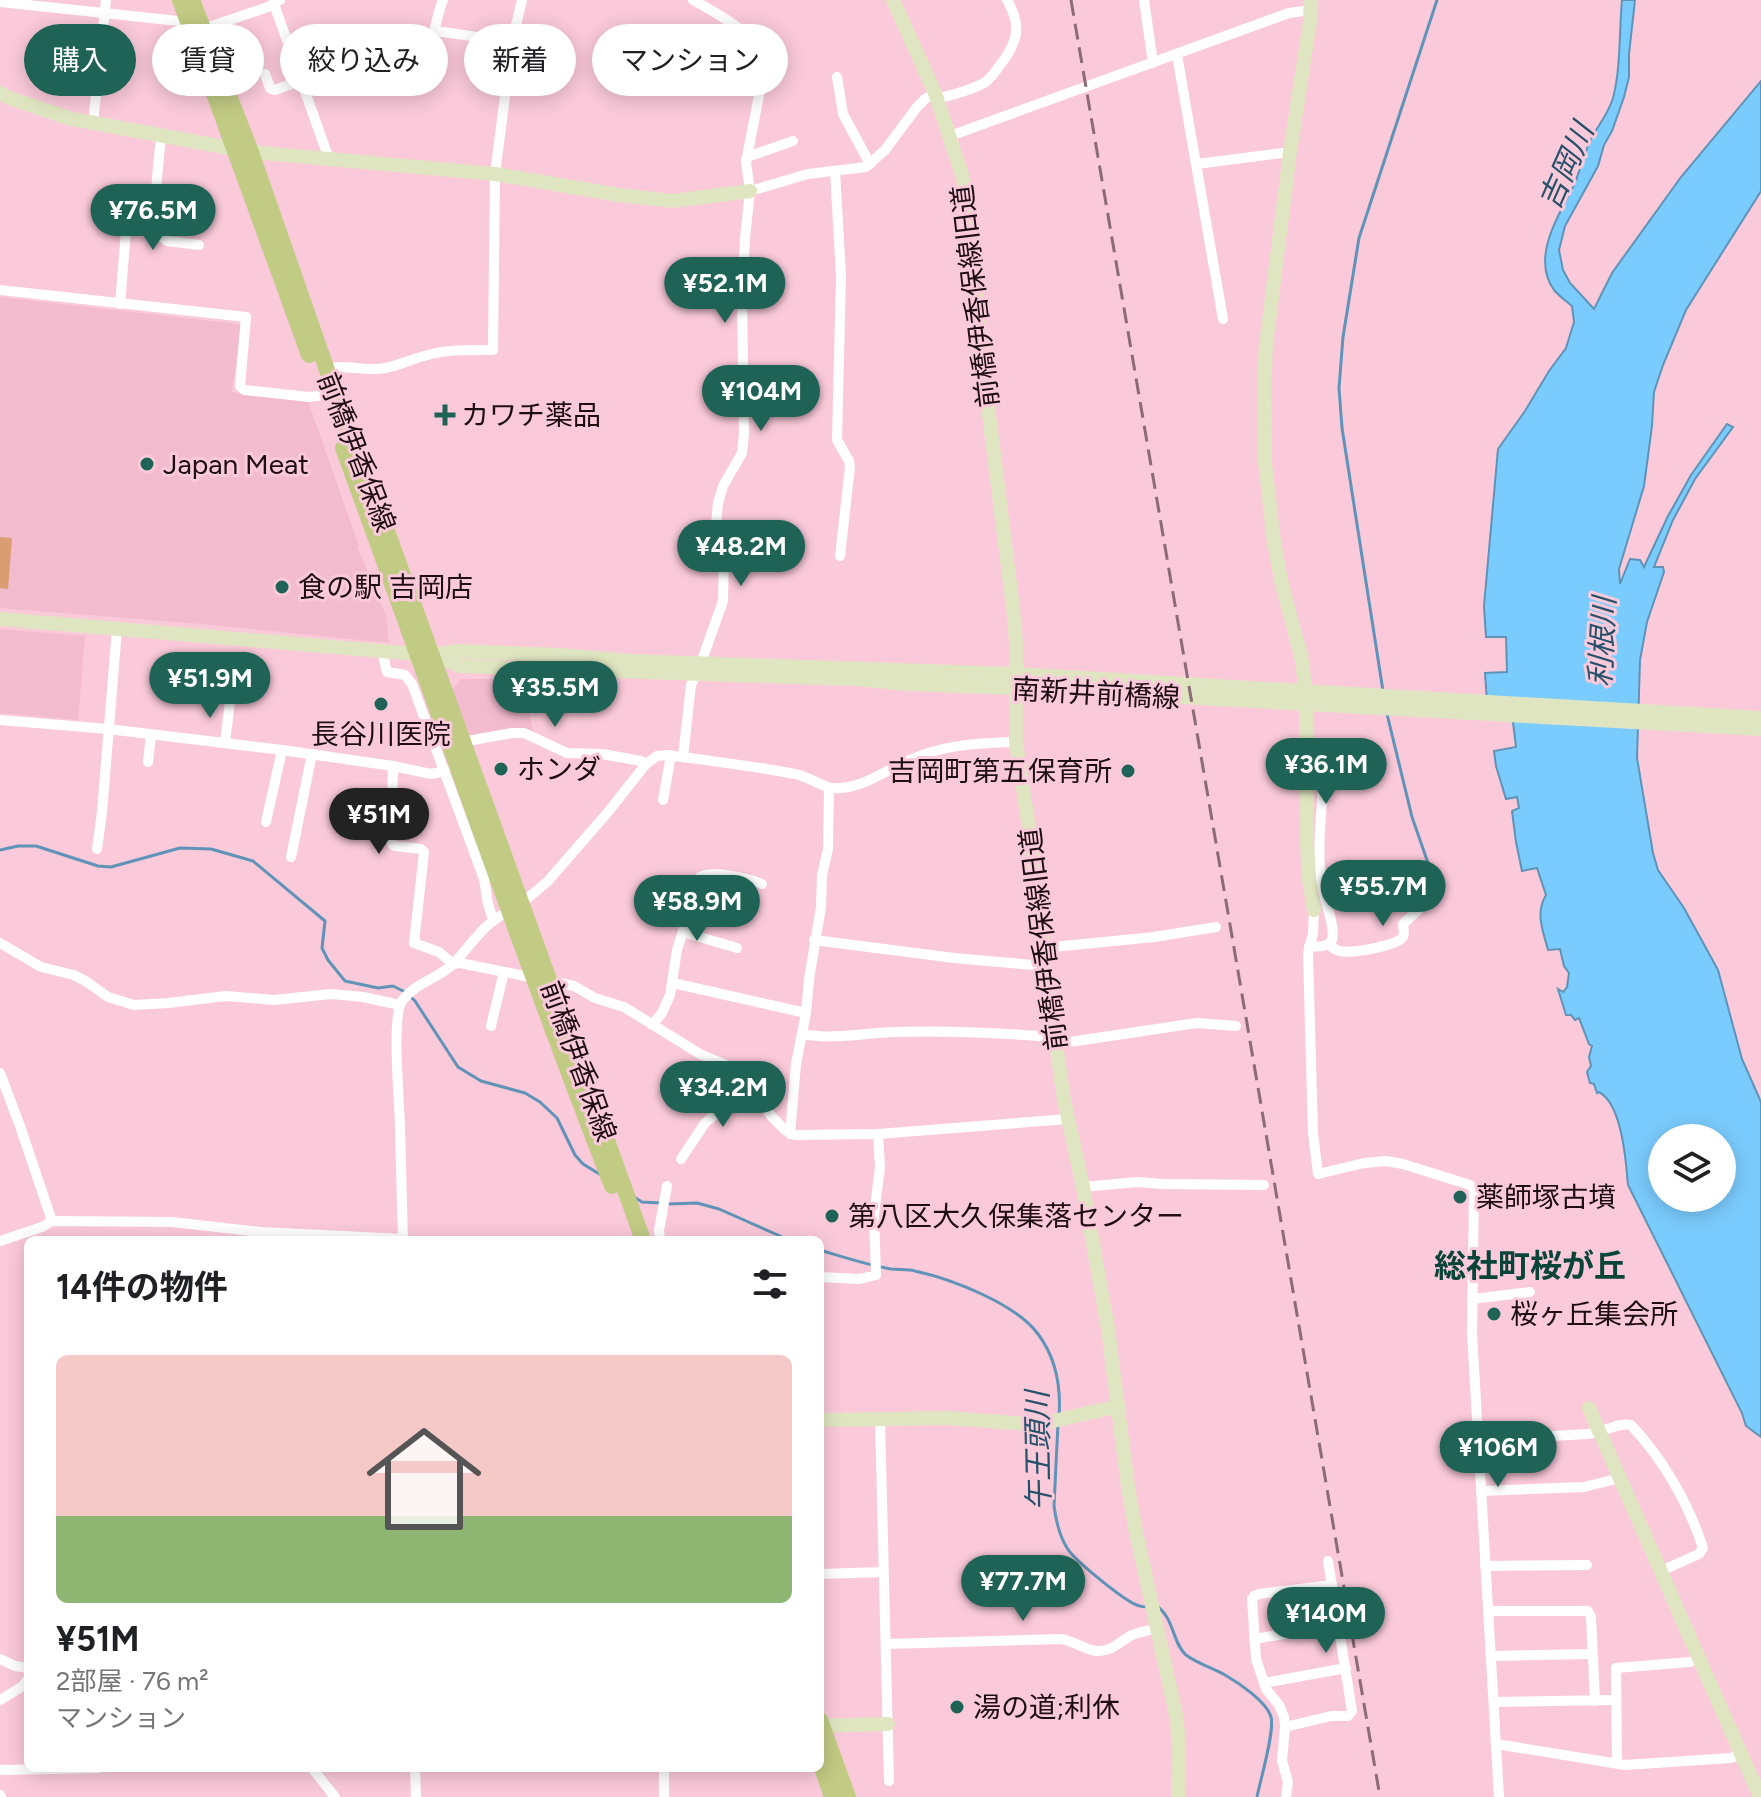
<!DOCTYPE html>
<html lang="ja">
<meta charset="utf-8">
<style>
:root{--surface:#fff;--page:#f6f6f6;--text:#202124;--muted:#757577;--accent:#1e6356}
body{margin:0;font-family:Figtree,"Noto Sans JP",sans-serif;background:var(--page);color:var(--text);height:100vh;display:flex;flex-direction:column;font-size:30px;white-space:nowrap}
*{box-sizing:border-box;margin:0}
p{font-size:26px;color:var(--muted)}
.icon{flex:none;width:44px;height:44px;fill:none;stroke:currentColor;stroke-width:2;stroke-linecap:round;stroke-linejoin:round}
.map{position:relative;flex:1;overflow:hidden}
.drawer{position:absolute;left:24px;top:1236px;width:800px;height:536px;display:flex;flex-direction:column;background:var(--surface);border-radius:12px;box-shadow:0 4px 20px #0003}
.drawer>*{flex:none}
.banner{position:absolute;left:24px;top:24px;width:800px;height:72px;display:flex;gap:16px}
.fabs{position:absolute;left:1648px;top:1124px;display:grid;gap:16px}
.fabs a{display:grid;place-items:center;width:88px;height:88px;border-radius:50%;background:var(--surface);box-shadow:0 4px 20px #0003;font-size:40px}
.price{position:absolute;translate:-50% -68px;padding:0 18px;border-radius:28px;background:var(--accent);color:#fff;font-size:26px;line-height:52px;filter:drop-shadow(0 2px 4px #0008)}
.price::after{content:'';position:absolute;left:50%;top:48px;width:24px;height:18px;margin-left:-12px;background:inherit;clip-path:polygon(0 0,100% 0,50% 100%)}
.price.active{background:#222;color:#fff}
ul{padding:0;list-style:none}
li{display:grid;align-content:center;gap:16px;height:424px;padding:0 32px}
li span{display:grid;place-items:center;height:248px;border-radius:12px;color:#555}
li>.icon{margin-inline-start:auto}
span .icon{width:144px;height:144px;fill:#fffc;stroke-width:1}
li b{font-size:34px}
h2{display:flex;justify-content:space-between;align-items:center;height:96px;padding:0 32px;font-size:34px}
.chip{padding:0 28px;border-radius:36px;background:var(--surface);box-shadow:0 4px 20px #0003;font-size:28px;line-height:72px}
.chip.active{background:var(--accent);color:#fff}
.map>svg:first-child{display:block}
.built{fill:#f3bbce}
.green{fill:#da9d71}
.water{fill:#7bccfe;stroke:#5f93b8;stroke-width:2;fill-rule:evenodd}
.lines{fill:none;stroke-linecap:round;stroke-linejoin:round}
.stream{stroke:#5f93b8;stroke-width:3}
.street{stroke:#fff;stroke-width:10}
.secondary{stroke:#e0e5c1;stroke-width:14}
.primary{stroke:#c1cb83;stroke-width:16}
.rail{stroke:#8b6b76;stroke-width:3;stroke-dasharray:16 8;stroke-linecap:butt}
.poi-dot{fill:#1e6356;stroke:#fbcada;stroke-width:3}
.labels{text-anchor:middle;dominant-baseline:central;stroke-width:6;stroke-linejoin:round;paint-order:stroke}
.street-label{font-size:28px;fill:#1e0e14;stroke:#fbcada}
.poi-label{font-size:28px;fill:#1e0e14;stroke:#fbcada;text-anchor:start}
.water-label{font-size:30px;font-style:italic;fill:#25516b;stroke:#fbcada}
.quarter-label{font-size:32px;font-weight:bold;fill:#094439;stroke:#fbcada}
</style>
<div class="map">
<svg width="1761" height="1797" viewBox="0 0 1761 1797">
<rect width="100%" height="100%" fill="#fbcada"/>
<g class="built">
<path d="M0 297 238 324 241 326 232 392 308 401 359 546H357L386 616 389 643 213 625 0 608Z"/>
<path d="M0 629 85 636 78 720 0 713Z"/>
<path d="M461 679H521L534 734 470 737 451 691Z"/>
</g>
<path class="green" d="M0 537 12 538 8 589 0 588Z"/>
<path class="water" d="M1622 0H1635L1629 54V77L1624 97 1612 131 1604 145 1598 166 1565 226 1559 250 1563 270 1570 283 1594 309 1612 273 1681 177 1761 81V191L1686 310 1663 365 1654 392 1652 426 1644 486 1619 569 1620 584 1630 559 1640 560 1644 567 1668 516 1691 475 1727 424 1733 427 1695 479 1673 520 1654 567H1663L1664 572 1647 622 1640 660 1637 758 1653 853 1658 870 1684 908 1718 970 1742 1059 1761 1102V1437L1746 1426 1742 1413 1628 1185C1626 1161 1622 1104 1599 1092L1597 1093 1594 1084 1590 1083 1587 1072 1591 1066 1589 1057 1592 1046 1589 1044 1579 1018 1575 1020 1571 1015H1566L1558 989 1563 992 1567 987 1569 973 1564 966 1560 949 1548 950C1543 931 1535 913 1546 895L1537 868 1522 871 1516 842 1512 811 1519 808 1517 797 1506 799 1496 766 1494 751 1516 747 1512 714 1488 716 1485 673 1507 672 1506 637H1486L1484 606 1498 449 1525 411 1549 371 1566 348 1574 322 1572 306C1566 301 1559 296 1554 290 1531 258 1558 216 1573 187 1581 170 1584 151 1593 135 1600 123 1609 112 1613 98 1621 67 1619 32 1622 0ZM1662 1138H1722V1198H1662Z"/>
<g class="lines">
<g class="stream">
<path d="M1383 691 1342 428 1339 388 1343 337 1359 238 1437 0"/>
<path d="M1387 714 1412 817 1428 863"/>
<path d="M0 850 18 846H36L98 866 111 867 180 848 211 849 253 861 325 921 322 948 328 960 345 981 378 988 393 986 405 992"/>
<path d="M411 997 415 1001 458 1067 481 1081 525 1093 540 1102 557 1118 575 1155 583 1164 601 1175"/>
<path d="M634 1197 642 1202 661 1203"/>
<path d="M668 1204 697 1203 719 1209 789 1240"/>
<path d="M820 1250C843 1257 867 1265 891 1269 899 1270 907 1269 915 1271 952 1279 1016 1304 1038 1334 1056 1358 1061 1388 1059 1416"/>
<path d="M1058 1423 1054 1506C1056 1521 1059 1535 1067 1548 1075 1561 1116 1593 1129 1601 1135 1605 1140 1607 1147 1607"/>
<path d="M1158 1607C1174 1619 1173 1644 1186 1655 1198 1664 1213 1668 1225 1675 1239 1683 1267 1702 1271 1717 1275 1731 1260 1781 1257 1797"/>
</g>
<g class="street">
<path d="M1144 0 1153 63"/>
<path d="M0 2 188 22"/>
<path d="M274 4 329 159"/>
<path d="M203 29 268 7 280 0"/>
<path d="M436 31 512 42"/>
<path d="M1177 55 1223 319"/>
<path d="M374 68 427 71C432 47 434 22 443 0"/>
<path d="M265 74 270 88 275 90 302 80"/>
<path d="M300 77 362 56"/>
<path d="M837 77 843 114 870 164"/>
<path d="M936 99C952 95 969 91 984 83 991 79 996 70 1001 64 1018 41 1022 26 1007 0"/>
<path d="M93 123 106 0"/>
<path d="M161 135 155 201 196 206"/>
<path d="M950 136 1289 13 1311 10"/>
<path d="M747 157 793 141"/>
<path d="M1197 164 1290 152"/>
<path d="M835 171 841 275 837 440 849 461 850 467 840 556"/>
<path d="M750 191 808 174 866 167 885 150 917 107 925 99 935 93"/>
<path d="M112 228 157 233 167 241 199 245"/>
<path d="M0 290 246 317 240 386 244 390 309 397 324 395"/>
<path d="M120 304 126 231"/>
<path d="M326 369C342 364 359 370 376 369 393 369 408 360 424 356 446 349 470 350 493 350L495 174 512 42 522 0"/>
<path d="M382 651 387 672 405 675 412 684 484 879 488 904 493 920"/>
<path d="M0 720 108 729 282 750 393 766"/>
<path d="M462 742 512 733H524L567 753 602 754 641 761 646 764"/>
<path d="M225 743 230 701"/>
<path d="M683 757 691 685 701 663 723 601 724 551 715 534 718 503 723 486 742 453 744 434 742 298 745 238 750 191 746 162 763 75C763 34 724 18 693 0"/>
<path d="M148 762 151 735"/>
<path d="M445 771 431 774 393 766 391 841 392 844 395 846 421 849 424 852 414 943 439 952 453 964 460 963 574 986 595 998 624 1007 700 1054 738 1070 772 1117 785 1130 795 1135 878 1134 1068 1119"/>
<path d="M663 800 671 755"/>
<path d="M266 822 282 750"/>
<path d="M97 849 102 812 117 629"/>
<path d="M291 857 312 754"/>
<path d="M522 903 548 881 608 812 646 764 657 756 668 755C710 761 753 766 795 774 811 777 824 790 841 788 871 785 892 765 920 756 950 744 984 743 1016 742"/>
<path d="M1314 910 1313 933 1308 954 1313 1133 1318 1174 1364 1163 1386 1161 1403 1164 1470 1185 1474 1189 1472 1333 1499 1797"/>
<path d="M683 932 737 948"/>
<path d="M814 940 954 958 1045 966"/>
<path d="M0 943 41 967 74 975 87 982 108 997 134 1005 168 1003 226 996 274 1000 331 994 363 997 400 1005"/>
<path d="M1329 944C1333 948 1334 950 1340 951 1350 954 1397 946 1403 937 1405 933 1403 928 1403 924L1419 909"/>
<path d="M1309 946C1316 947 1328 948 1332 940 1336 928 1325 902 1323 890 1316 856 1321 821 1323 787"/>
<path d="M1043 948 1154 937 1216 927"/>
<path d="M673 983 806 1013"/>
<path d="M652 1025 662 1013 670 995 677 950 700 877C713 870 748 878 762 884"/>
<path d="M491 1026 504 972"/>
<path d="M802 1034C832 1040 863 1033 894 1032 948 1030 1001 1033 1055 1037"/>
<path d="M1056 1044 1197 1023 1236 1026"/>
<path d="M0 1073 20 1126 52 1221"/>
<path d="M790 1134 796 1064 806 1013 809 979 821 907 822 875 828 849 829 788"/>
<path d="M681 1159 705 1123 749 1086"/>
<path d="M1083 1187 1137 1182 1163 1184 1264 1185"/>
<path d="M403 1240C402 1203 401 1166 400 1129 400 1106 391 1017 402 1001 415 983 437 979 452 965 472 945 482 923 510 911"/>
<path d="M660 1240 659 1230 667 1186"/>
<path d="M0 1241 42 1227 52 1221 172 1222 261 1232 403 1239"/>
<path d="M820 1277 859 1279 876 1275 874 1215 880 1167 878 1134"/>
<path d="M1472 1299 1530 1292"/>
<path d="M880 1419 889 1781"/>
<path d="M1479 1440 1588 1434C1602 1433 1618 1422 1631 1425 1663 1459 1689 1504 1703 1548L1699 1554 1661 1571"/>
<path d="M1481 1491 1584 1487 1620 1478"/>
<path d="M1485 1566 1587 1565"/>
<path d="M820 1574 883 1572"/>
<path d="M1488 1611H1588L1591 1617 1595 1701"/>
<path d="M1254 1639 1338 1625"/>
<path d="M886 1644 1061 1639C1074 1641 1085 1650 1097 1651 1112 1652 1120 1641 1132 1635 1140 1632 1149 1630 1157 1628"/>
<path d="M1491 1656 1592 1654"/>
<path d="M0 1659 15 1666 28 1668"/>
<path d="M1264 1683 1346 1668"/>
<path d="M0 1700 23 1686 28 1679"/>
<path d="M1494 1702 1616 1700"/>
<path d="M1285 1727 1331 1716H1348L1352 1711 1328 1561"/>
<path d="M1496 1744 1625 1765 1731 1758 1741 1754"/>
<path d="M1617 1764 1616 1668 1690 1662 1699 1658"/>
<path d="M312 1768 335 1797"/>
<path d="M415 1768 416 1797"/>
<path d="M664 1768V1797"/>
<path d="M0 1770 98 1768"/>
<path d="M0 1795 1 1797"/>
<path d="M1286 1797 1288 1782 1282 1761 1285 1727 1284 1717 1279 1705 1266 1689 1256 1659 1252 1599 1254 1596 1259 1594 1332 1585"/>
</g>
<g class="secondary">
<path d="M893 0 935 93 963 178 969 216 983 366 1013 608 1016 643V742L1036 875 1045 966 1064 1100 1083 1187 1108 1329 1128 1487 1136 1532 1177 1720 1179 1753 1178 1797"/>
<path d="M1311 0 1310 21 1290 152 1266 345 1264 383 1265 463 1274 542 1282 585 1301 656 1306 691 1307 845 1309 880 1314 910"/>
<path d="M0 93 9 98 72 119 251 152 495 174 619 195 672 201 750 191"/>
<path d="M0 619 417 654 432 655 460 666 856 679 909 684 1036 689 1761 729"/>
<path d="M433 655 456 651 560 655 630 661 1015 674 1761 718"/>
<path d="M1589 1408 1760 1797"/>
<path d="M820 1420 948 1418 1028 1424 1049 1422 1119 1406"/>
<path d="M820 1726 888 1724"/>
</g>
<g class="primary">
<path d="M180 0 309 355"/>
<path d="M192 0 251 152 351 439 378 506 643 1240"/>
<path d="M343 448C433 694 517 942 612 1186"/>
<path d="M820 1720 848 1797"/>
<path d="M820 1762 832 1797"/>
</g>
<path class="rail" d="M1071 0 1380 1797"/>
</g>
<g class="poi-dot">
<path d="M441 403h8v8h8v8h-8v8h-8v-8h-8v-8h8z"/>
<circle cx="147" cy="464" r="8"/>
<circle cx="282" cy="587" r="8"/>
<circle cx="381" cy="704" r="8"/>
<circle cx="501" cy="769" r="8"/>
<circle cx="1128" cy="771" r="8"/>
<circle cx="1460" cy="1197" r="8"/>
<circle cx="832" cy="1216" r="8"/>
<circle cx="1494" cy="1314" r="8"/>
<circle cx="957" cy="1707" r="8"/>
</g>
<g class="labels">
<g class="street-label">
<text transform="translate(975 296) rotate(-97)">前橋伊香保線旧道</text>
<text transform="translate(357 452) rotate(69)">前橋伊香保線</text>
<text transform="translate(1096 693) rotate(3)">南新井前橋線</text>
<text transform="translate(1043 939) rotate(-97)">前橋伊香保線旧道</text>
<text transform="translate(579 1061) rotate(70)">前橋伊香保線</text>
</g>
<g class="poi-label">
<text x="461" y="415">カワチ薬品</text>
<text x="163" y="464">Japan Meat</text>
<text x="298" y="587">食の駅 吉岡店</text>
<text x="381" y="734" text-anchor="middle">長谷川医院</text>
<text x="517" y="769">ホンダ</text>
<text x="1112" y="771" text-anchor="end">吉岡町第五保育所</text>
<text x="1476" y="1197">薬師塚古墳</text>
<text x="848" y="1216">第八区大久保集落センター</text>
<text x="1510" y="1314">桜ヶ丘集会所</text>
<text x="973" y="1707">湯の道;利休</text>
</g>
<g class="water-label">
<text transform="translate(1566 166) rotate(-66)">吉岡川</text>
<text transform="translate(1602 642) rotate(-87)">利根川</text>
<text transform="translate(1038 1451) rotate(-91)">午王頭川</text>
</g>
<g class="quarter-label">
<text x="1530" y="1266">総社町桜が丘</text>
</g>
</g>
</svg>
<div class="fabs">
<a><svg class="icon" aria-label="layers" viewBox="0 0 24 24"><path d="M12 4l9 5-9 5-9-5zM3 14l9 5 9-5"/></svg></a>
</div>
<b class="price" style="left:153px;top:252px">¥76.5M</b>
<b class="price" style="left:725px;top:325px">¥52.1M</b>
<b class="price" style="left:761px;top:433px">¥104M</b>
<b class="price" style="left:741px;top:588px">¥48.2M</b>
<b class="price" style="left:210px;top:720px">¥51.9M</b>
<b class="price" style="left:555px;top:729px">¥35.5M</b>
<b class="price" style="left:1326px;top:806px">¥36.1M</b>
<b class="price active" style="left:379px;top:856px">¥51M</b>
<b class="price" style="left:1383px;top:928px">¥55.7M</b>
<b class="price" style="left:697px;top:943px">¥58.9M</b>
<b class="price" style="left:723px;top:1129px">¥34.2M</b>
<b class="price" style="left:1498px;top:1489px">¥106M</b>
<b class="price" style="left:1023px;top:1623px">¥77.7M</b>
<b class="price" style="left:1326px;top:1655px">¥140M</b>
<div class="banner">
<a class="chip active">購入</a>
<a class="chip">賃貸</a>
<a class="chip">絞り込み</a>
<a class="chip">新着</a>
<a class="chip">マンション</a>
</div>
<section class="drawer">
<h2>14件の物件<svg class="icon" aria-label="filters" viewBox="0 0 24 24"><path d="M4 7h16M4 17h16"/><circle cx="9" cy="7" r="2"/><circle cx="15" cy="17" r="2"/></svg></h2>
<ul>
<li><span style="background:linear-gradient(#f6c9c9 65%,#8fb573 0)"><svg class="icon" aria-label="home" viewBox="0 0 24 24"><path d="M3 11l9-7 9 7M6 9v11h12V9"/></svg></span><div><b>¥51M</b><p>2部屋 · 76 m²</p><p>マンション</p></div></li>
</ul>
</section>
</div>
